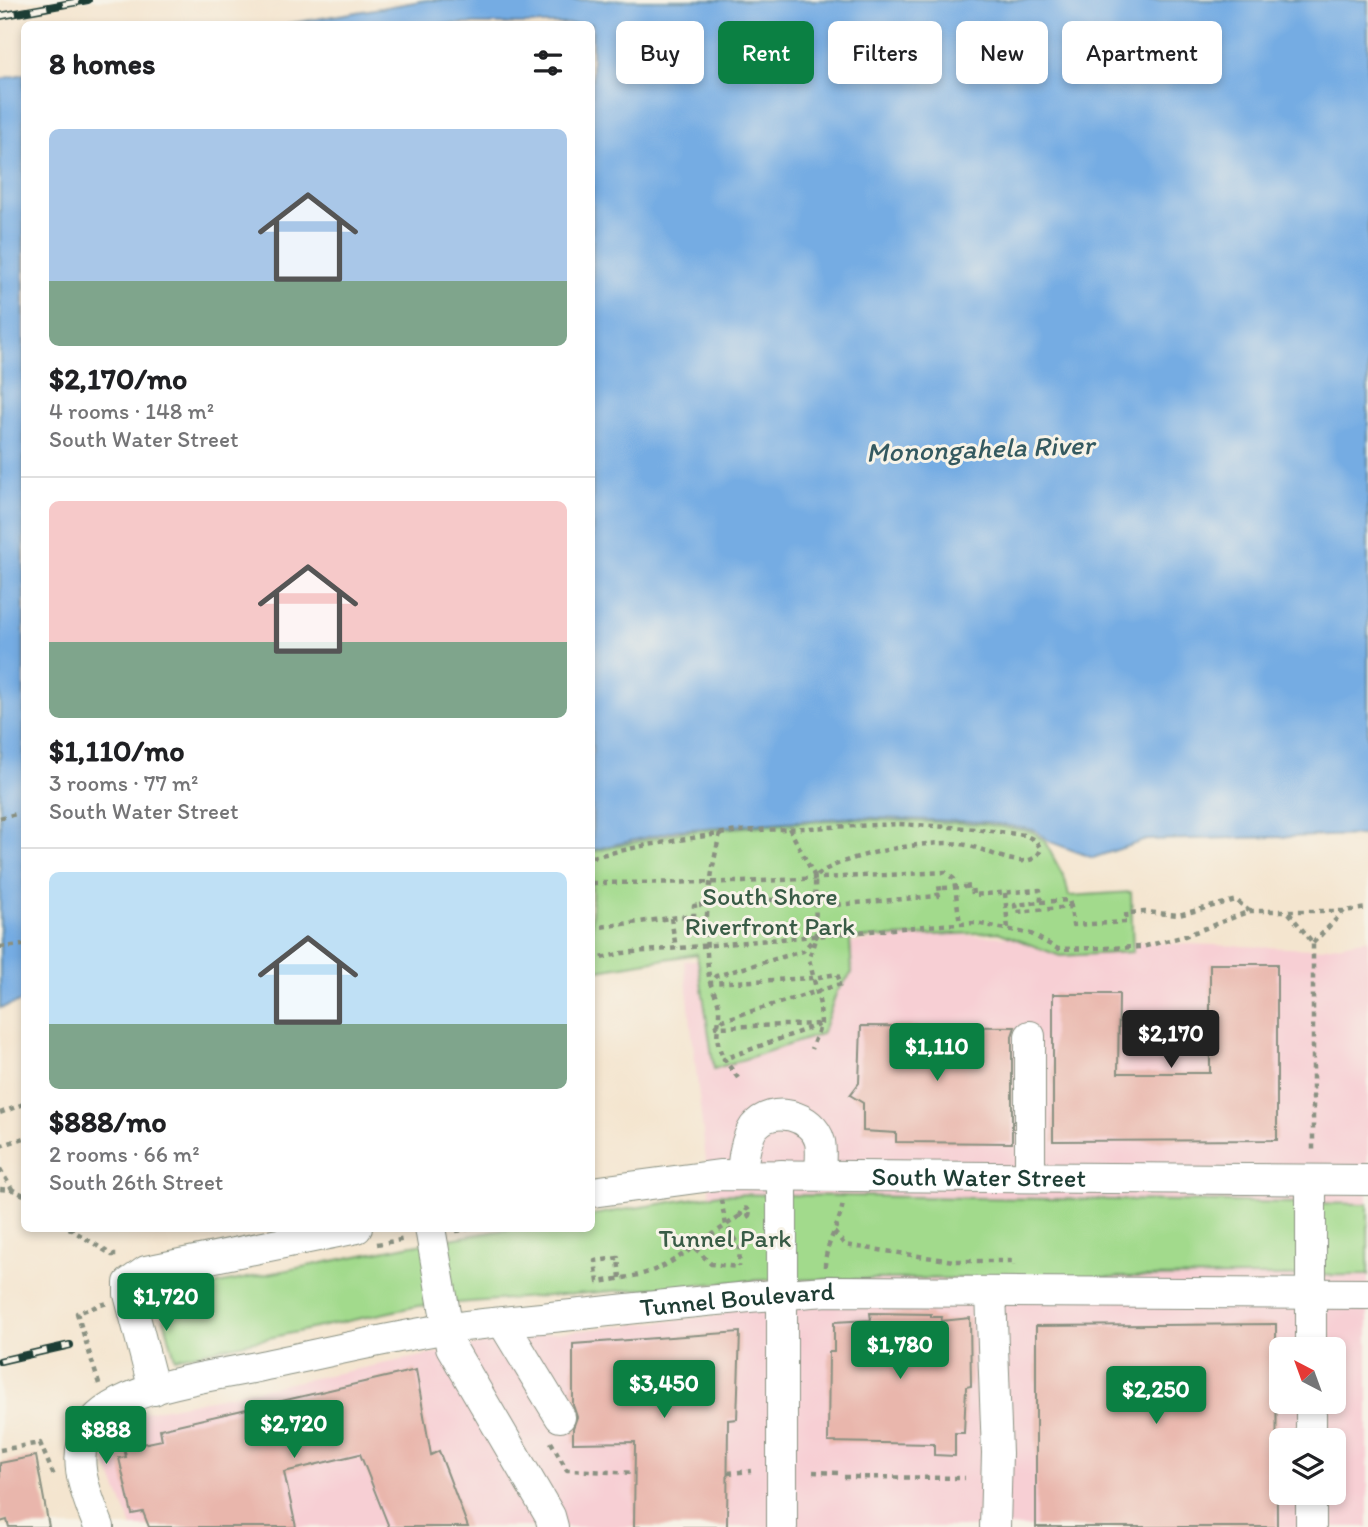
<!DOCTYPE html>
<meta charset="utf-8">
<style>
:root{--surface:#fff;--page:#f6f6f6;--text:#202124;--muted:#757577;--line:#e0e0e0;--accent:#0b8043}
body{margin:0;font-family:Itim,sans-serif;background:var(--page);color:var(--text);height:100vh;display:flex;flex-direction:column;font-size:26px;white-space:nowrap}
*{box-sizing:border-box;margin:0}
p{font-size:23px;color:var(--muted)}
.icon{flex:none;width:38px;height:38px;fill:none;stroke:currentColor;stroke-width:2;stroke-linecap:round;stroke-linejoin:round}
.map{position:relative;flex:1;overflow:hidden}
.sheet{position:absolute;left:21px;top:21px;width:574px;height:1211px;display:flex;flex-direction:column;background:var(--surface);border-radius:10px;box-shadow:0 4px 10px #0003}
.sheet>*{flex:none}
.hud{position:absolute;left:616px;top:21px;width:646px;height:63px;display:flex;gap:14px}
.needle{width:46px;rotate:319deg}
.tools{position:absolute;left:1269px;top:1337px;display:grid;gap:14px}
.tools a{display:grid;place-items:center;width:77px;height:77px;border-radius:10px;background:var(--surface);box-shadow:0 4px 10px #0003;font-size:35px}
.price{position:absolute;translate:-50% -60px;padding:0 16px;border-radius:7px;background:var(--accent);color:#fff;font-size:23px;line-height:46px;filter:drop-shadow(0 2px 4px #0008)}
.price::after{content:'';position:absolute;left:50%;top:42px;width:21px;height:16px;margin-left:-10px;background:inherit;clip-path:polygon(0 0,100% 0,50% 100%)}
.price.current{background:#222;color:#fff}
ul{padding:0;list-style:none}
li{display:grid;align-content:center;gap:14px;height:371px;padding:0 28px}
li+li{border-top:2px solid var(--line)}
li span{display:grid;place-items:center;height:217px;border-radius:10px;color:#555}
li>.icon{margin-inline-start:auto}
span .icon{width:126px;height:126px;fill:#fffc;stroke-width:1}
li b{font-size:30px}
h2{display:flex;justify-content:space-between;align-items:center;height:84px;padding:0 28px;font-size:30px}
.chip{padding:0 24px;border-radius:10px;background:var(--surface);box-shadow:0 4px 10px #0003;font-size:24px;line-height:63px}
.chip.current{background:var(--accent);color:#fff}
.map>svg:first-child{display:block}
.built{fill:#f7cfd4;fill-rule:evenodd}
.green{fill:#a2da8c;stroke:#608c60;stroke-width:2}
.water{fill:#74ace3;stroke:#4a748c;stroke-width:2}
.building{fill:#e9b6ac}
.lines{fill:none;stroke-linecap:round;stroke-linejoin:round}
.minor-casing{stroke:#8a9182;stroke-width:32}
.path{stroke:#8a9182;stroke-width:4.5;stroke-dasharray:5 5;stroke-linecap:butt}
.minor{stroke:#fff;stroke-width:30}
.rail-casing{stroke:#1f3d34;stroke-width:8}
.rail{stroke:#f7f3e8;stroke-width:5;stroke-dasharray:16;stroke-linecap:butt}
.path-bridge{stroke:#8a9182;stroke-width:4.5;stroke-dasharray:5 5;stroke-linecap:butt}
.labels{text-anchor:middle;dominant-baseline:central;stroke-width:6;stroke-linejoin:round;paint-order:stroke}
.park-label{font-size:26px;fill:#395c46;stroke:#f7f3e8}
.street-label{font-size:26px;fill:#1f3d34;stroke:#f7f3e8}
.water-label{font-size:28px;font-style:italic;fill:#345960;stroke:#f7f3e8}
</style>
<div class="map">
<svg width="1368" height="1527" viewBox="0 0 1368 1527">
<rect width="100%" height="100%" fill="#f7f3e8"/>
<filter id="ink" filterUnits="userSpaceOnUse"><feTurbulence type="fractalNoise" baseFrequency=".0143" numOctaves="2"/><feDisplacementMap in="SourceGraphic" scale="14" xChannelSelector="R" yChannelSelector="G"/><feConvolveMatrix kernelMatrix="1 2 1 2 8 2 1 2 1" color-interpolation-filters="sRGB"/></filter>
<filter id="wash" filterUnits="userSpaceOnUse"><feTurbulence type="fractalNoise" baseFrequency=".00686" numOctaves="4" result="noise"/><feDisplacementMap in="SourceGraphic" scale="28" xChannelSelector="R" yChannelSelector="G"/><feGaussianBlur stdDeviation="1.57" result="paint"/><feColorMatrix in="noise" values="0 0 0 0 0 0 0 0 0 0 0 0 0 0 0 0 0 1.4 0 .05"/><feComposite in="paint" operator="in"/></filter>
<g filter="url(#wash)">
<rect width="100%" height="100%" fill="#f4e5cf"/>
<path class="built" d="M933 934 1315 949 1368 939V1527H132L104 1458 136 1414 515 1337 723 1315 684 961ZM1281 1349H1334V1402H1281ZM1281 1440H1334V1493H1281Z"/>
<g class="green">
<path d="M851 819 984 824 1033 832 1045 842 1065 879 1069 896 1131 892 1133 952 1060 956 998 932 850 939 852 973 837 991 822 1034 714 1069 697 954 592 971V852L681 832Z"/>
<path d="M720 1194 1368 1204V1275L760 1280 418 1306 175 1358 158 1296 407 1246 510 1229 592 1228V1215Z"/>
</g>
<g class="water">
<path d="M427 0H1368V835L1146 840 1093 858 1048 841 1035 830 986 822 852 817 677 830 592 850V24H287Z"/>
<path d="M24 74V1001L0 1008V79Z"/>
</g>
<g id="blocks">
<g class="building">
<path d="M1210 964H1277V1140L1053 1141V994H1119L1118 1073H1210Z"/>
<path d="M861 1026 1015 1027 1012 1036V1143L896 1142V1133L863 1131V1103L850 1095 859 1083Z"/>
<path d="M870 1313 931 1314V1317H942L941 1321 970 1318 971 1386 966 1387 964 1433H955V1456L934 1455V1444L828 1442 829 1352H834V1322L871 1320Z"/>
<path d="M1276 1324 1277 1527H1036V1326Z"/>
<path d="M740 1332 737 1419 728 1420 727 1527H634L635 1442 573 1443V1428L577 1417 573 1405V1344Z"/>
<path d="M416 1370 431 1455 439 1451 468 1527H389L360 1454 284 1472 296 1527H149L143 1512 132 1514 119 1458 126 1457 124 1448 162 1440 160 1429Z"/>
<path d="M36 1456 49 1527H9L7 1520 0 1522V1463Z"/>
</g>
</g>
</g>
<g filter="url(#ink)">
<use href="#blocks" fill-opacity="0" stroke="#8a9182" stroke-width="2"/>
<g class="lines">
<defs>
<g id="minor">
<path d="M1030 1036V1177"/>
<path d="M742 1175C743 1160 745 1140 754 1127 772 1104 813 1115 820 1142 822 1152 820 1165 820 1175"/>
<path d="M782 1175V1527"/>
<path id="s1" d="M592 1192 719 1175 1368 1180"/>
<path d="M430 1228 451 1347 550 1516 553 1527"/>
<path d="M991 1293 997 1453 995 1527"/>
<path d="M503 1323 560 1417"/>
<path d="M1311 1349V1180"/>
<path d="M154 1390 129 1294V1283L146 1271 357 1228"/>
<path d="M1311 1402V1440"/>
<path id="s2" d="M99 1527C87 1496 69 1458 90 1426 116 1387 213 1376 257 1367 319 1354 381 1339 444 1329 489 1322 536 1319 581 1314 664 1305 746 1296 829 1291L1368 1294"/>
<path d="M1311 1527V1493"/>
</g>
</defs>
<use href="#minor" class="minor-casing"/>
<g class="path">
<path d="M0 818 24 812"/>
<path d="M789 828 815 877 816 936 809 959 820 1005 821 1024 811 1049"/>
<path d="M720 833C708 885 703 924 709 977 710 987 718 997 719 1007 720 1030 712 1035 724 1059"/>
<path d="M592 857 647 845 738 831 899 824 966 828 1025 835 1036 841 1041 849C1038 858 1029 862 1019 861 999 859 981 847 961 844 929 839 838 855 815 877"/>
<path d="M592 883 743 882 945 872 954 879 960 924"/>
<path d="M965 887 972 886 973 895 1040 890 1041 902 1015 905 1016 912 1071 907 1073 925 1127 922 1126 913 1145 912 1179 915 1236 900 1249 911"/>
<path d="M1005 893 1008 930"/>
<path d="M826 896 833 895 834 905 938 896 936 889 943 888"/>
<path d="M1041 902 1069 900 1071 907"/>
<path d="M720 903 805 898"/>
<path d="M1289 913 1313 943V1154"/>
<path d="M671 918 676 948"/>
<path d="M592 928 694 915V906L699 905"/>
<path d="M1313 943 1344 911"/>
<path d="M0 947 24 945"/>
<path d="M592 960 623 953 926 926 976 923 1031 934 1058 949 1142 947 1185 936 1250 911H1344L1368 908"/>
<path d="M738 1078 724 1059 821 1024 716 1027 723 1020 841 984 837 974 813 978 710 983 716 976 803 951 816 936"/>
<path d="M0 1113 24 1104"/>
<path d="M0 1146 24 1138"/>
<path d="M0 1169 12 1189"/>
<path d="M0 1189 13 1190 24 1195"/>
<path d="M721 1200 726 1225 740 1246 739 1267"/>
<circle cx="745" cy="1213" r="4.5"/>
<path d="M69 1228 112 1255H120"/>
<path d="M456 1231 474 1228"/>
<path d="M834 1232 845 1245 953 1261H1013V1265"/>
<path d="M377 1244 406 1239"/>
<path d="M694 1247 741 1215"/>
<path d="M825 1267C825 1243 840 1226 843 1202"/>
<path d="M620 1278 618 1258 595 1261 598 1282C644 1275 655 1274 694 1247L711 1264 739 1267"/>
<path d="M99 1384 77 1313 107 1303"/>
<path d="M551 1442 567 1470 635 1473"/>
<path d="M0 1450 40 1443 54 1476"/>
<path d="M813 1472 840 1473"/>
<path d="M728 1473 751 1471"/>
<path d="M844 1477 965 1478"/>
</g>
<use href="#minor" class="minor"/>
<defs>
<g id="rail">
<path d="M0 16 88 0"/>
<path d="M0 1361 70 1345"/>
</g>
</defs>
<use href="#rail" class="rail-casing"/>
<use href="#rail" class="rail"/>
<g class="path-bridge">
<path d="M943 888 965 887"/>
<path d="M805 898 826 896"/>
<path d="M699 905 720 903"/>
</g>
</g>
</g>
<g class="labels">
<g class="park-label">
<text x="770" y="896">South Shore<tspan x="770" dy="30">Riverfront Park</tspan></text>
<text x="725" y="1238">Tunnel Park</text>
</g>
<g class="street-label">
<text stroke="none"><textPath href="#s1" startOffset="388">South Water Street</textPath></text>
<text stroke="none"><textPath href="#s2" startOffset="772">Tunnel Boulevard</textPath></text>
</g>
<g class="water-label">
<text transform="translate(980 448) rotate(-2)">Monongahela River</text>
</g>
</g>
</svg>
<div class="tools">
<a><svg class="needle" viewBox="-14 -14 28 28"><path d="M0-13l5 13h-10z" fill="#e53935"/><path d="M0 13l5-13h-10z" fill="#757577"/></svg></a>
<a><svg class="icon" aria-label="layers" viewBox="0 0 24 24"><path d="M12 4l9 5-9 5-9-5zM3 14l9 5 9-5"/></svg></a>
</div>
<b class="price current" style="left:1171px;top:1070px">$2,170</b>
<b class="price" style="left:937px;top:1083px">$1,110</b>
<b class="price" style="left:166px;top:1333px">$1,720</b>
<b class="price" style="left:900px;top:1381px">$1,780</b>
<b class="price" style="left:664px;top:1420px">$3,450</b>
<b class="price" style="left:1156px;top:1426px">$2,250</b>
<b class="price" style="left:294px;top:1460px">$2,720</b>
<b class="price" style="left:106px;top:1466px">$888</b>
<div class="hud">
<a class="chip">Buy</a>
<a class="chip current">Rent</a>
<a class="chip">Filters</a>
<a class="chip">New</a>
<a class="chip">Apartment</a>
</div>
<section class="sheet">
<h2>8 homes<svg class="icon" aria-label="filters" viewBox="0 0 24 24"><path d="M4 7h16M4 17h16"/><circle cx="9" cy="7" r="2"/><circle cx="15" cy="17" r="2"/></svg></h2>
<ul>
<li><span style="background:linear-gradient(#a9c7e8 70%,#7fa58c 0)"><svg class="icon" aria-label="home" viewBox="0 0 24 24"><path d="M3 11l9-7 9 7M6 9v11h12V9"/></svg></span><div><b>$2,170/mo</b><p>4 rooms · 148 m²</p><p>South Water Street</p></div></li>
<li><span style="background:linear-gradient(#f6c9c9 65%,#7fa58c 0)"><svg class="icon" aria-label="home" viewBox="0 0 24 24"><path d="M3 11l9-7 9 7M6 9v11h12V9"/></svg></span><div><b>$1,110/mo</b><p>3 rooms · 77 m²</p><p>South Water Street</p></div></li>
<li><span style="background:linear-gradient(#bfe0f5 70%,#7fa58c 0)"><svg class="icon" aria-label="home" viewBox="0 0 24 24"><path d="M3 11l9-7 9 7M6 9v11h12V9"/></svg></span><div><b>$888/mo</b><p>2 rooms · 66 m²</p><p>South 26th Street</p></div></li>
</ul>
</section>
</div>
